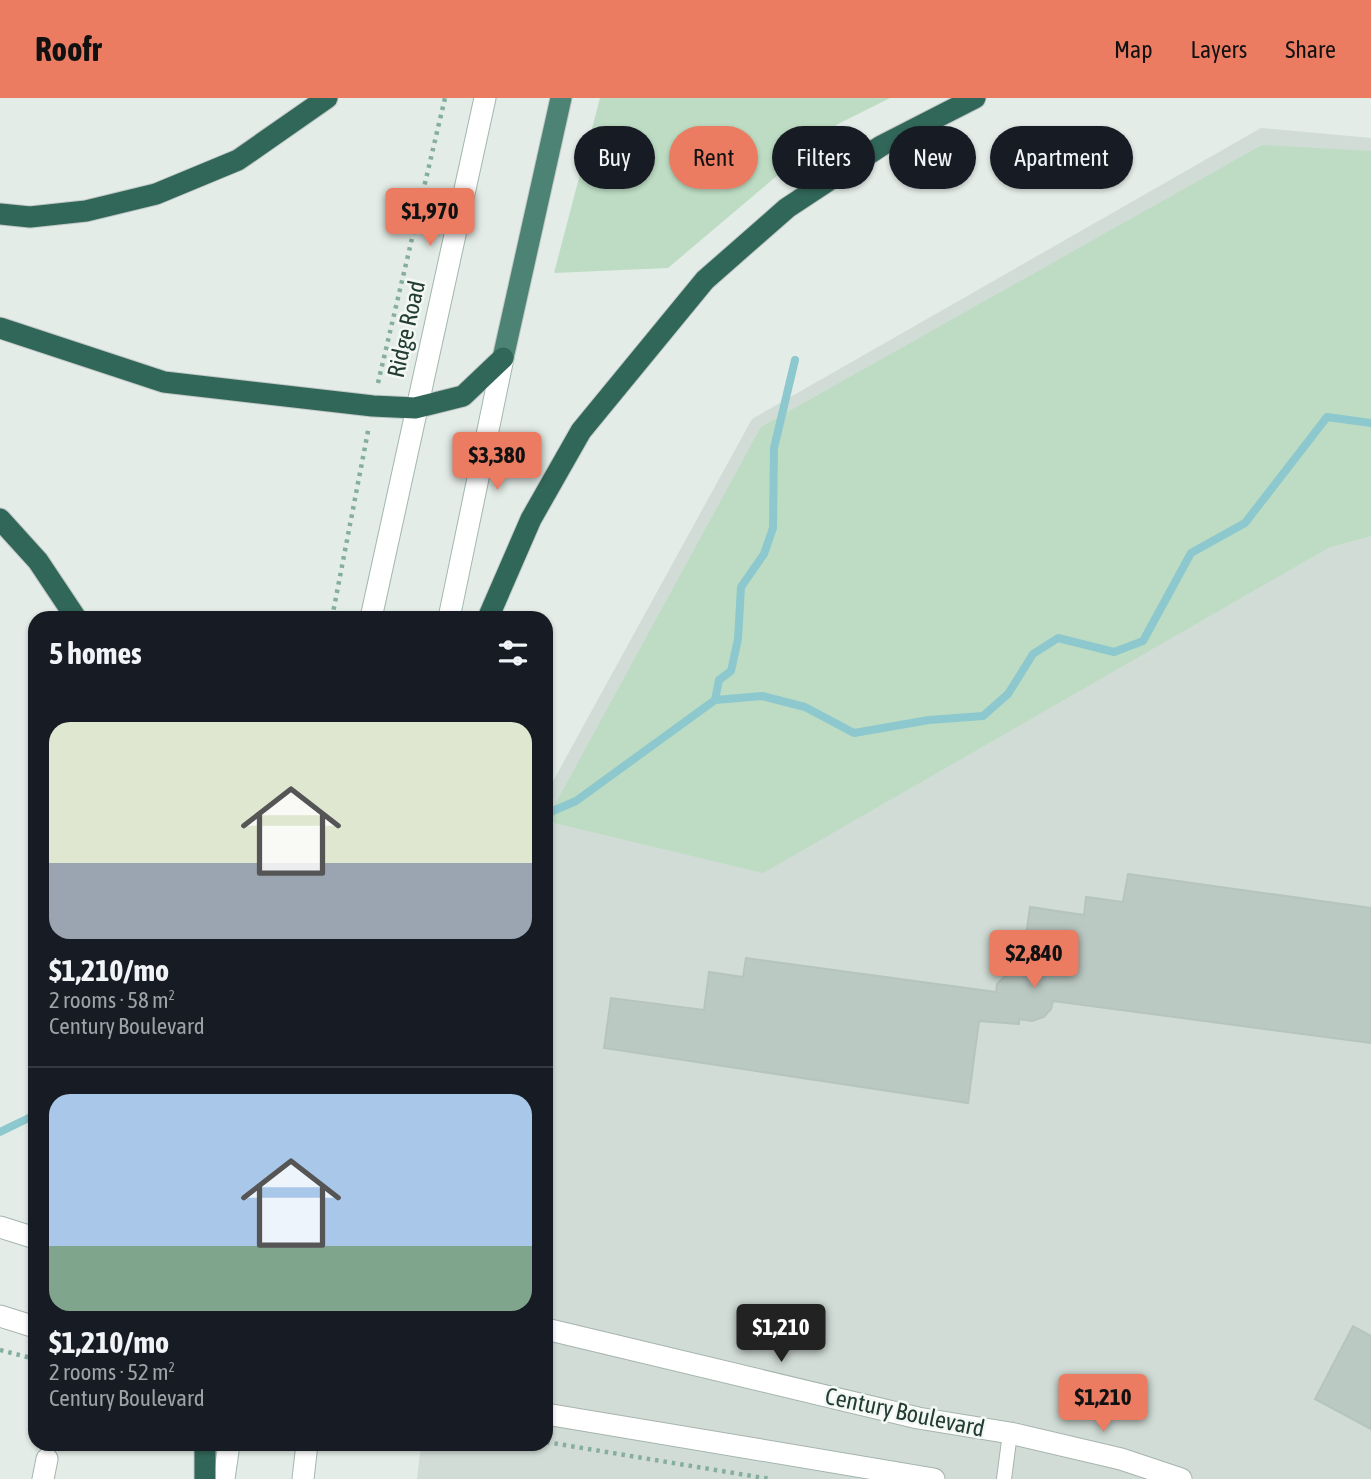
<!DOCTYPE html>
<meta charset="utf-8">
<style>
:root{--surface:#171b24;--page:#242831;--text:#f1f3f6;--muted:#9ea1a6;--line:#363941;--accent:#eb7c62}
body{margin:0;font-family:"Asap Condensed",sans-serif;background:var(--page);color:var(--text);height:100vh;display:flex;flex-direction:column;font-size:26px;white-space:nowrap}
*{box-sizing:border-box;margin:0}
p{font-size:23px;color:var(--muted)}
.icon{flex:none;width:38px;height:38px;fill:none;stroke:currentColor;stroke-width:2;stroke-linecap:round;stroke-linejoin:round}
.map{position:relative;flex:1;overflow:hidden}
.details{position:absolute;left:28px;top:513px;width:525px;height:840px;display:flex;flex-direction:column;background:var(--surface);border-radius:21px;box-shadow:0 2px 5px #0004}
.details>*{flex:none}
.top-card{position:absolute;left:574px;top:28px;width:665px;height:63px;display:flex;gap:14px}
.price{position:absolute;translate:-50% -60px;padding:0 16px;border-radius:7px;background:var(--accent);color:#111;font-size:23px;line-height:46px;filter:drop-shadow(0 2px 4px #0008)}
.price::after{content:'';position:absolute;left:50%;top:42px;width:21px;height:16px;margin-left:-10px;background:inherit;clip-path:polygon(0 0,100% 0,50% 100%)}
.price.current{background:#222;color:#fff}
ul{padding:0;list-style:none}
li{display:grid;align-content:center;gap:14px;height:371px;padding:0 21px}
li+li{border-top:2px solid var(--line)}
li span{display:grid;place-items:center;height:217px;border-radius:21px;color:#555}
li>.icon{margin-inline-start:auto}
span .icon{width:126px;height:126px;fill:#fffc;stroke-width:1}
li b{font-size:30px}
h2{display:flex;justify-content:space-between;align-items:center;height:84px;padding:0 21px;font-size:30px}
.chip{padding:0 24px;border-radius:32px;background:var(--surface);box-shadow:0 2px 5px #0004;font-size:24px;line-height:63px}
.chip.current{background:var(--accent);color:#111}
header{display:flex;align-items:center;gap:42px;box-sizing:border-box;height:98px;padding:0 35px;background:var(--accent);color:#111}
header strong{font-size:33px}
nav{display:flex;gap:38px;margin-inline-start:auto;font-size:24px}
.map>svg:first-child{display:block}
.built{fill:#d1dcd6}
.green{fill:#bddcc3}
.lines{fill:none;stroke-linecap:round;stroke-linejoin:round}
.stream{stroke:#8dc8ce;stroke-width:8}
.building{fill:#bbc9c3;stroke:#b5c5be;stroke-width:2}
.service-casing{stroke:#a6b4ae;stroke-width:16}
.minor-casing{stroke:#a6b4ae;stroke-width:23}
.tertiary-casing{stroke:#a6b4ae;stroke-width:23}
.secondary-casing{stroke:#a1b7ae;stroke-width:23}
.trunk-casing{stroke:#c1c8c6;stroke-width:23}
.motorway-casing{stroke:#c1c8c6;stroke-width:23}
.path{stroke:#85ae9f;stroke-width:4.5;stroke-dasharray:3.5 5;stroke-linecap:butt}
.service{stroke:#fff;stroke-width:14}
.minor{stroke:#fff;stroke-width:21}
.tertiary{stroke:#fff;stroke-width:21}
.secondary{stroke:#fff;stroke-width:21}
.trunk{stroke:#4d8374;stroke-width:21}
.motorway{stroke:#316759;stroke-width:21}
.labels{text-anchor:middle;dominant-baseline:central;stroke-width:5;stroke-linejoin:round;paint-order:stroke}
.street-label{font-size:24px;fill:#233c34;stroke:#f3f8f5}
</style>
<header>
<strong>Roofr</strong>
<nav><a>Map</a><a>Layers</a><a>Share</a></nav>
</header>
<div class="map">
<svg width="1371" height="1381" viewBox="0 0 1371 1381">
<rect width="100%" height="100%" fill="#e3ece7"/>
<path class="built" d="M1261 30 1371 40V1381H417L421 1346H546V696L752 321Z"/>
<g class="green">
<path d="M600 0H890L838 26 668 170 554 175Z"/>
<path d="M1262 47 1371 53V438L1330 449 763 775 546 723 761 329Z"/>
</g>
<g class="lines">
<g class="stream">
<path d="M715 602 719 582 731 573 738 541 741 489 764 456 773 430 774 350 795 262"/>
<path d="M546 716 576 703 715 602 762 598 805 609 854 635 929 622 983 618 1008 596 1033 556 1058 540 1114 554 1143 543 1191 455 1245 425 1327 319 1371 325"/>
<path d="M0 1034 35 1017"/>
</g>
</g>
<g class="building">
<path d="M1128 776 1371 810V945L1053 903 1051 911 1044 919 1032 923 1019 921V926L979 923 968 1005 604 950 611 900 704 912 709 874 743 879 746 860 996 894 997 886 1004 879 1021 875 1030 809 1084 817 1086 799 1123 804Z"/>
<path d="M1353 1228 1371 1238V1331L1315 1301Z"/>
</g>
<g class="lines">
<defs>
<path id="service" d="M1004 1381 1010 1335"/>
<path id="minor" d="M43 1381 47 1361"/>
<g id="tertiary">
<path d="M0 1129 35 1140"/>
<path d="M0 1218 35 1229"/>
<path d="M546 1231 918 1320 1010 1335 1121 1361 1181 1381"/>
<path d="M546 1316 934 1381"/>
</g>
<g id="secondary">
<path d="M371 520 485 0"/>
<path d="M449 520 503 260"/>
<path d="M224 1381 229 1346"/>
<path d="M303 1381 307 1346"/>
</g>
<path id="trunk" d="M503 260 561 0"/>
<g id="motorway">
<path d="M0 116 30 119 86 113 156 96 238 62 327 0"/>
<path d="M0 230 164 284 373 308 415 310 463 298 503 260"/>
<path d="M0 421 38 463 76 520"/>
<path d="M488 520 531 421 581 333 705 182 787 110 881 48 975 0"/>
<path d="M205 1381V1346"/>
</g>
</defs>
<use href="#service" class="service-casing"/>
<use href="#minor" class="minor-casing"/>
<use href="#tertiary" class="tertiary-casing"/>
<use href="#secondary" class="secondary-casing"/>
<use href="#trunk" class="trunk-casing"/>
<use href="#motorway" class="motorway-casing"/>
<g class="path">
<path d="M378 285 445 0"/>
<path d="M332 520 369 328"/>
<path d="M0 1252 35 1261"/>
<path d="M546 1344 770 1381"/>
</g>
<use href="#service" class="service"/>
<use href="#minor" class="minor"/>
<use href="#tertiary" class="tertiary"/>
<use href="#secondary" class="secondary"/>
<use href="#trunk" class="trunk"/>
<use href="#motorway" class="motorway"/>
</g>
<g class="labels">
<g class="street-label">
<text transform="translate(406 231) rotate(-77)">Ridge Road</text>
<text transform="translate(905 1314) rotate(12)">Century Boulevard</text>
</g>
</g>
</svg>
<b class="price" style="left:430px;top:150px">$1,970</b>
<b class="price" style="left:497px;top:394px">$3,380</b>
<b class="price" style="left:1034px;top:892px">$2,840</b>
<b class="price current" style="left:781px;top:1266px">$1,210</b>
<b class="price" style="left:1103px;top:1336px">$1,210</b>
<div class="top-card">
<a class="chip">Buy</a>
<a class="chip current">Rent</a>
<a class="chip">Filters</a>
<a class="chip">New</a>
<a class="chip">Apartment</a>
</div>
<section class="details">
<h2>5 homes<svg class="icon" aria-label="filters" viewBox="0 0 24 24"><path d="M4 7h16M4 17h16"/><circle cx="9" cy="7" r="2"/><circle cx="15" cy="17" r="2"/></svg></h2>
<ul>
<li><span style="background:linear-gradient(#dfe7d0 65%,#9aa5b1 0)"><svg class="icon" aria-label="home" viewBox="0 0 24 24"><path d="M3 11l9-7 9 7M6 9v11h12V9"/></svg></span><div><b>$1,210/mo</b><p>2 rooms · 58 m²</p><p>Century Boulevard</p></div></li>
<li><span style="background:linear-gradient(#a9c7e8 70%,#7fa58c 0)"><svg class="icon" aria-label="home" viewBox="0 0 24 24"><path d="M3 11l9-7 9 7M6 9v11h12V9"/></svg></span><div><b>$1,210/mo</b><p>2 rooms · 52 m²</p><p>Century Boulevard</p></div></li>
</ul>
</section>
</div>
